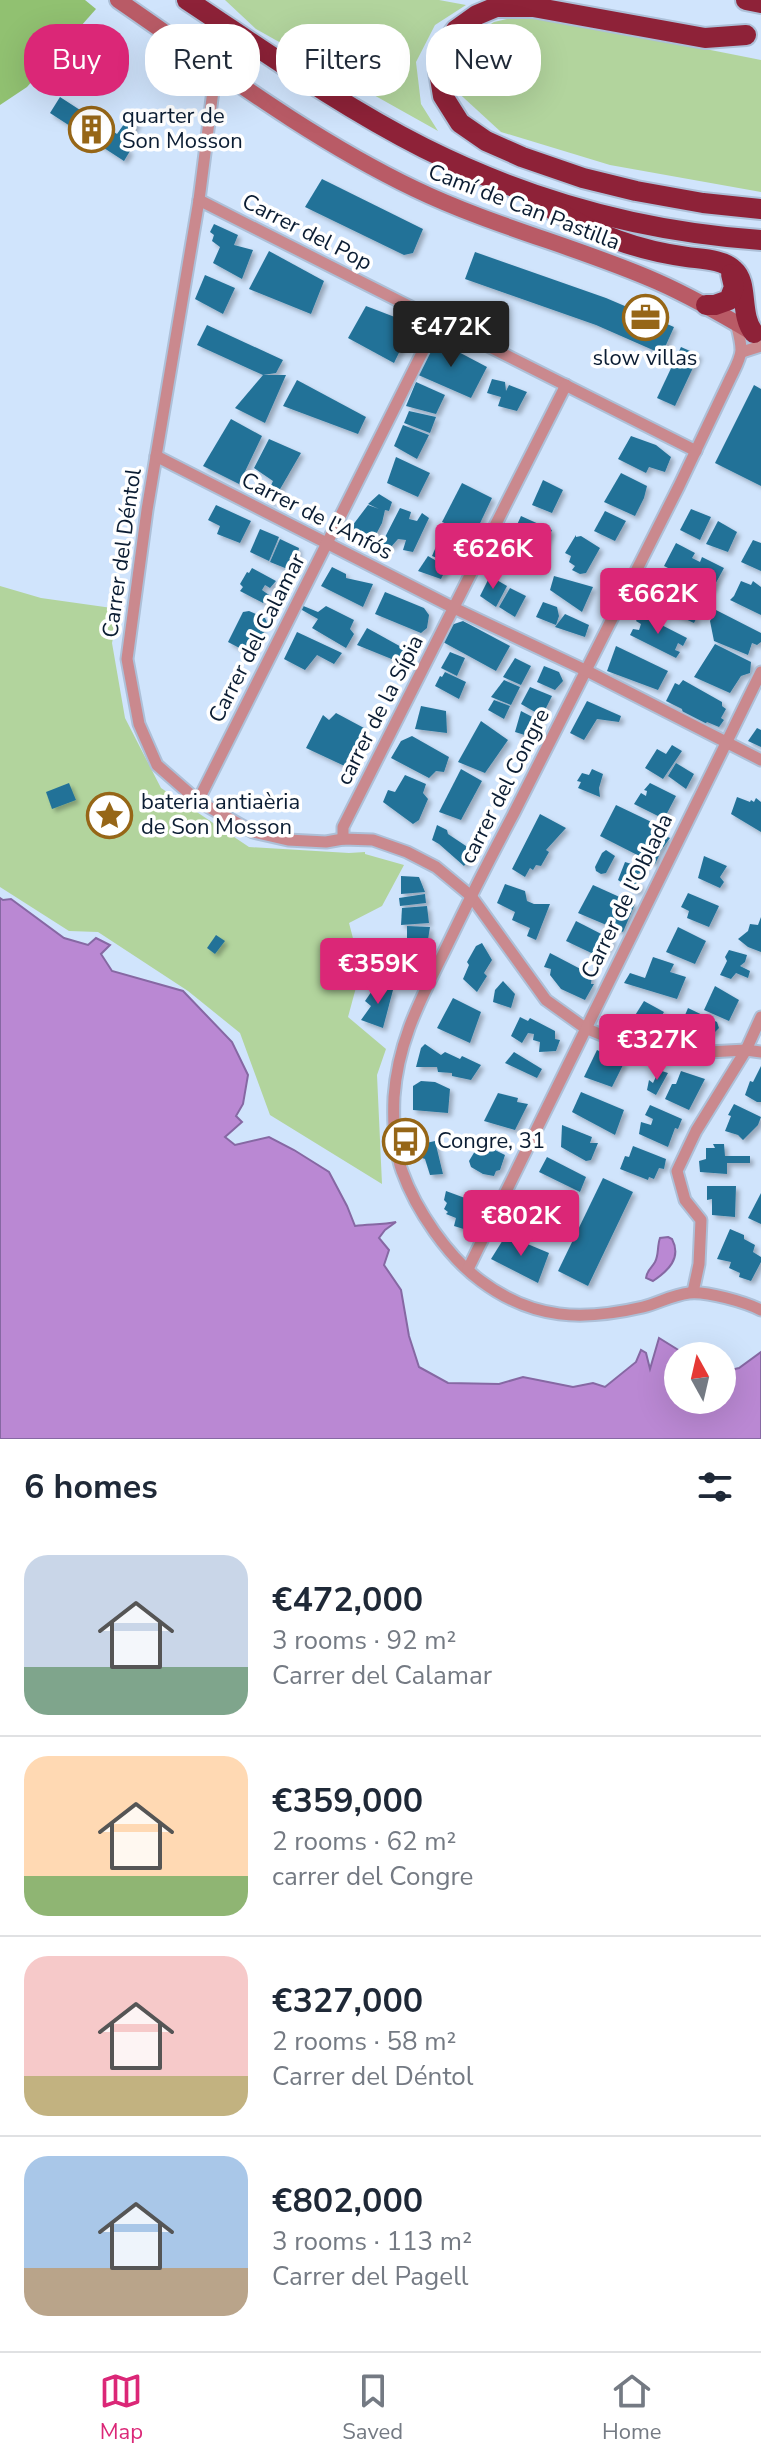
<!DOCTYPE html>
<meta charset="utf-8">
<style>
:root{--surface:#fff;--page:#f6f6f7;--text:#1f2937;--muted:#747a83;--line:#e0e1e3;--accent:#db2777}
body{margin:0;font-family:"Nunito Sans",sans-serif;background:var(--page);color:var(--text);height:100vh;display:flex;flex-direction:column;font-size:30px;white-space:nowrap}
*{box-sizing:border-box;margin:0}
p{font-size:26px;color:var(--muted)}
.icon{flex:none;width:44px;height:44px;fill:none;stroke:currentColor;stroke-width:2;stroke-linecap:round;stroke-linejoin:round}
.map{position:relative;height:1439px;overflow:hidden}
.side{display:flex;flex-direction:column;background:var(--surface);flex:1}
.side>*{flex:none}
.banner{position:absolute;left:24px;top:24px;width:714px;height:72px;display:flex;gap:16px}
.needle{width:52px;rotate:352deg}
.tools{position:absolute;left:664px;top:1342px;display:grid;gap:16px}
.tools a{display:grid;place-items:center;width:72px;height:72px;border-radius:50%;background:var(--surface);box-shadow:0 8px 32px #0002;font-size:40px}
.price{position:absolute;translate:-50% -68px;padding:0 18px;border-radius:8px;background:var(--accent);color:#fff;font-size:26px;line-height:52px;filter:drop-shadow(0 2px 4px #0008)}
.price::after{content:'';position:absolute;left:50%;top:48px;width:24px;height:18px;margin-left:-12px;background:inherit;clip-path:polygon(0 0,100% 0,50% 100%)}
.price.active{background:#222;color:#fff}
ul{padding:0;list-style:none}
li{display:flex;align-items:center;gap:24px;height:200px;padding:0 24px}
li+li{border-top:2px solid var(--line)}
li span{display:grid;place-items:center;flex:none;width:224px;height:160px;border-radius:24px;color:#555}
li>.icon{margin-inline-start:auto}
span .icon{width:96px;height:96px;fill:#fffc;stroke-width:1}
li b{font-size:34px}
h2{display:flex;justify-content:space-between;align-items:center;height:96px;padding:0 24px;font-size:34px}
.pill{padding:0 28px;border-radius:32px;background:var(--surface);box-shadow:0 8px 32px #0002;font-size:28px;line-height:72px}
.pill.active{background:var(--accent);color:#fff}
.tabs{display:flex;justify-content:space-around;align-items:center;height:112px;border-top:2px solid var(--line);background:var(--surface);font-size:22px;color:var(--muted)}
.tabs a{display:grid;justify-items:center;gap:4px}
.tabs .active{color:var(--accent)}
.map>svg:first-child{display:block}
.green{fill:#b2d49d}
.forest{fill:#91c171}
.water{fill:#ba88d3;stroke:#8668a3;stroke-width:2}
.building{fill:#237298;filter:url(#shadow)}
.lines{fill:none;stroke-linecap:round;stroke-linejoin:round}
.street-casing{stroke:#adc0d8;stroke-width:15}
.secondary-casing{stroke:#adc0d8;stroke-width:20}
.highway-casing{stroke:#adc0d8;stroke-width:24}
.street{stroke:#ca898e;stroke-width:11}
.secondary{stroke:#b95b66;stroke-width:16}
.highway{stroke:#8e2238;stroke-width:20}
.labels{text-anchor:middle;dominant-baseline:central;stroke-width:7;stroke-linejoin:round;paint-order:stroke}
.poi-label{font-size:22px;fill:#0b1d33;stroke:#fff;text-anchor:start}
.street-label{font-size:22px;fill:#0b1d33;stroke:#fff}
</style>
<div class="map">
<svg width="761" height="1439" viewBox="0 0 761 1439">
<defs>
<filter id="shadow"><feDropShadow dx="3.5" dy="3.5" stdDeviation="2" flood-color="#0004"/></filter>
</defs>
<rect width="100%" height="100%" fill="#d0e4fc"/>
<g class="green">
<path d="M225 0H439L466 5 435 25 416 62 421 104 438 131 256 29Z"/>
<path d="M529 14 761 60V192L610 165 501 132 452 87 462 42 494 22Z"/>
<path d="M0 586 41 598 119 609 112 643 125 718 161 788 249 847 349 853 365 852V854L404 865 382 906 349 923 361 969 348 1017 386 1049 377 1075 382 1184 270 1115 240 1033 188 991 98 932 69 931 0 887Z"/>
</g>
<path class="forest" d="M0 0H85L96 9 27 87 0 105Z"/>
<g class="water">
<path d="M0 898 3 900 11 899 64 938 88 945 96 938 110 945 101 954 112 971 183 991 232 1042 248 1075 243 1104 236 1116 242 1122 225 1137 235 1145 269 1137 294 1150 329 1172 347 1206 355 1226C369 1224 382 1225 396 1222L385 1230 379 1238 389 1250 384 1265 401 1290 409 1336 419 1367 448 1383 499 1384 523 1377 573 1387 593 1383 605 1387 636 1362 641 1350 646 1353 650 1369 659 1338 688 1356H678V1400H722V1372L739 1368 761 1352V1439H0Z"/>
<path d="M668 1237 672 1239C682 1258 668 1271 653 1281L646 1278C647 1270 651 1269 655 1262 659 1255 657 1246 660 1238Z"/>
</g>
<g class="building">
<path d="M60 97 117 134 129 117 138 123 124 147 130 151 124 161 50 113Z"/>
<path d="M322 179 423 229 413 253 404 255 305 207Z"/>
<path d="M214 224 238 235 234 245 253 250 242 279 213 263 220 247 212 241 214 235 210 232Z"/>
<path d="M269 251 324 281 311 314 249 289Z"/>
<path d="M475 252 606 298 674 327 662 354 596 325 465 279Z"/>
<path d="M205 275 235 288 223 314 195 299Z"/>
<path d="M366 306 413 324 394 363 348 338Z"/>
<path d="M207 325 283 360 276 373 263 375 197 345Z"/>
<path d="M434 339 487 367 471 398 416 374Z"/>
<path d="M681 347 699 355 675 406 657 398Z"/>
<path d="M263 375H286L265 423 235 408Z"/>
<path d="M492 379 505 382 506 391 509 385 527 392 517 411 498 406 501 397 487 393Z"/>
<path d="M297 380 366 417 358 434 283 406Z"/>
<path d="M416 382 445 395 436 414 406 406Z"/>
<path d="M754 385 761 389V486L715 463Z"/>
<path d="M409 411 436 417 430 433 404 423Z"/>
<path d="M231 419 262 436 239 484 203 466Z"/>
<path d="M403 425 429 435 417 459 394 446Z"/>
<path d="M631 436 656 445 671 457 665 472 649 467 646 473 618 459Z"/>
<path d="M269 439 301 453 272 503 265 498 273 481 254 468Z"/>
<path d="M396 457 430 473 418 497 387 483Z"/>
<path d="M621 473 647 486 644 498 635 516 604 502Z"/>
<path d="M543 480 563 490 552 513 532 505Z"/>
<path d="M462 483 492 498 474 536 442 522Z"/>
<path d="M379 494 392 502 389 511 385 510 382 523 371 544 346 534 368 505 379 509 368 504Z"/>
<path d="M216 505 251 521 240 543 217 534 220 526 208 520Z"/>
<path d="M400 508 411 512 409 519 417 521 422 513 429 518 413 552 403 550 406 540 398 539 391 547 382 543Z"/>
<path d="M691 509 711 517 700 540 680 530Z"/>
<path d="M605 511 626 521 615 541 594 531Z"/>
<path d="M521 516 552 530 541 554 526 546 528 536 516 527Z"/>
<path d="M718 521 737 532 728 552 706 544Z"/>
<path d="M260 529 279 537 269 561 250 552Z"/>
<path d="M441 535 463 544 453 565 432 556Z"/>
<path d="M576 535V537L581 536 600 548 586 573 580 574 572 570 575 566 569 562 571 556 565 553Z"/>
<path d="M280 539 299 548 297 558 301 559 295 572 270 562Z"/>
<path d="M753 540 761 543V571L741 562Z"/>
<path d="M676 543 695 553 692 558 700 562 702 557 724 568 712 590 664 566Z"/>
<path d="M428 556 447 567 441 579 418 571Z"/>
<path d="M332 567 346 574V578L373 584 363 607 321 586Z"/>
<path d="M252 568 276 581 270 588 265 585 262 590 269 595 263 603 240 591 243 587 240 584 247 572 249 573Z"/>
<path d="M490 576 507 586 496 607 480 596Z"/>
<path d="M554 576 593 587 582 612 550 590Z"/>
<path d="M658 579 705 603 702 610 695 609 692 614 697 617 694 623 646 601Z"/>
<path d="M741 581 751 585 753 581 761 587V615L730 600 734 596Z"/>
<path d="M510 588 526 596 515 617 499 607Z"/>
<path d="M385 592 424 608 429 615 427 628 421 633 375 614Z"/>
<path d="M543 602 557 607 559 616 556 625 536 617Z"/>
<path d="M301 605 318 612 326 606 354 620 350 629 354 634 346 648 312 628 318 619 302 610Z"/>
<path d="M716 610 761 633V642L757 645 752 643 748 655 714 641 710 621Z"/>
<path d="M249 611 265 618 268 625 262 623 260 631 264 632 262 635 258 634 253 640 257 642 249 653 228 642 243 612Z"/>
<path d="M565 614 589 625 585 637 555 627Z"/>
<path d="M640 614 687 638 683 646 678 643 675 650 680 652 676 658 630 635 633 629 639 630 641 624 636 621Z"/>
<path d="M463 621 510 646 496 671 443 642 451 625Z"/>
<path d="M367 628 405 649 399 662 357 645Z"/>
<path d="M297 632 342 653 334 664 317 655 305 670 284 659Z"/>
<path d="M715 644 751 662 750 673 741 676 730 693 694 677Z"/>
<path d="M616 646 668 671 658 690 607 671Z"/>
<path d="M450 652 465 658 457 676 441 668Z"/>
<path d="M515 658 531 666 521 685 503 677Z"/>
<path d="M544 666 559 672 563 681 555 690 537 682Z"/>
<path d="M445 672 466 682 459 699 435 686 440 676 442 677Z"/>
<path d="M504 680 520 687 511 705 491 697Z"/>
<path d="M683 680 722 702V706L726 709 721 718 724 720 719 727 707 722 705 724 683 714 682 709 666 701 675 683 679 685Z"/>
<path d="M530 687 552 696 542 716 521 704Z"/>
<path d="M494 700 510 706 504 719 488 710Z"/>
<path d="M587 701 621 716 619 722 597 719 584 740 570 733Z"/>
<path d="M421 706 446 711 447 733 415 729Z"/>
<path d="M521 711 542 722 536 732 533 730 528 736 515 732Z"/>
<path d="M336 713 364 728 351 769 306 748 323 715 329 720Z"/>
<path d="M481 721 508 740 485 773 458 762Z"/>
<path d="M757 728 761 730V747L748 741Z"/>
<path d="M412 736 449 757 444 772 436 771 429 778 391 758 401 741Z"/>
<path d="M672 745 682 751 663 779 645 768 657 749 666 754Z"/>
<path d="M676 763 694 774 686 789 668 776Z"/>
<path d="M461 769 482 781 461 820 439 812Z"/>
<path d="M592 769 603 774 599 788 600 797 578 788 581 782 577 781 582 773 589 775Z"/>
<path d="M405 775 426 784 423 793 428 799 419 820 413 824 383 802 388 790 395 792Z"/>
<path d="M69 783 76 800 52 809 46 792Z"/>
<path d="M650 783 676 796 664 819 634 804 641 793 646 796 647 791 644 790Z"/>
<path d="M737 797 750 802 751 800 754 802 756 798 761 802V832L731 814Z"/>
<path d="M616 805 662 827 661 834 670 838 657 856H659L655 864 600 836Z"/>
<path d="M540 814 566 828 546 850 549 852 541 866 536 865 533 870 530 868 525 877 512 869Z"/>
<path d="M437 825 447 830 448 834 475 852 464 866 439 844 432 840Z"/>
<path d="M606 850 615 856 606 873 601 874 596 871 595 867 602 853Z"/>
<path d="M704 856 727 866 720 877 724 882 720 888 698 878Z"/>
<path d="M625 862 648 869 631 877 641 885 637 893 618 880Z"/>
<path d="M401 876 419 877 425 892 401 894Z"/>
<path d="M505 884 525 891 527 901 534 904H550L536 940 527 936 530 928 512 920 515 912 497 903Z"/>
<path d="M593 885 635 904 623 932 578 913Z"/>
<path d="M688 893 719 906 709 927 687 918 689 911 681 907Z"/>
<path d="M425 894 426 903 400 906 399 898Z"/>
<path d="M427 906 429 923 401 925 402 908Z"/>
<path d="M761 917V952L748 947 738 939 748 931 750 924 758 925Z"/>
<path d="M576 921 613 940 602 958 566 941Z"/>
<path d="M407 926 430 927 427 946 407 944Z"/>
<path d="M678 927 706 941 695 964 666 952Z"/>
<path d="M216 935 225 941 215 954 207 948Z"/>
<path d="M482 943 492 960 484 973 487 976 477 992 463 979 469 965 467 962 476 946Z"/>
<path d="M390 949 416 957 410 978 387 973Z"/>
<path d="M729 950 747 955 745 962 740 966 750 971 748 978 736 973 731 979 720 975 727 961 725 957Z"/>
<path d="M550 953 592 975 591 984H594L585 1000 561 989 550 975 551 969 544 967Z"/>
<path d="M653 957 674 964 670 972 686 977 677 999 624 983 630 973 645 978Z"/>
<path d="M503 981 515 994 511 1008 493 1002 495 990Z"/>
<path d="M376 985 393 990 383 1028 361 1020 371 1006 365 1001Z"/>
<path d="M715 986 739 1000 729 1021 704 1010Z"/>
<path d="M453 998 481 1012 470 1043 437 1028Z"/>
<path d="M644 1001 664 1012 655 1027 634 1017Z"/>
<path d="M688 1008 717 1022 719 1028 714 1033H711L705 1041 691 1035 688 1038 678 1032Z"/>
<path d="M520 1017 528 1021 530 1018 555 1031V1039L560 1040 556 1051 539 1052 540 1042 533 1040 534 1034 528 1033 522 1043 511 1036Z"/>
<path d="M425 1044 441 1055 445 1052 460 1059 462 1056 481 1065 471 1080 452 1076V1073L438 1072 437 1067H416L421 1048Z"/>
<path d="M597 1050 624 1063 612 1087 584 1077Z"/>
<path d="M514 1052 542 1069 537 1078 505 1063Z"/>
<path d="M761 1066V1102H757L745 1095 750 1081 753 1082Z"/>
<path d="M659 1070 668 1073 656 1095 647 1090 649 1080 653 1083Z"/>
<path d="M681 1071 705 1079 689 1110 665 1099 672 1084H676Z"/>
<path d="M421 1081 435 1082 450 1089 448 1113 413 1110V1086Z"/>
<path d="M581 1092 624 1110 615 1135 572 1112Z"/>
<path d="M498 1093 518 1098 517 1102 528 1104 515 1130 484 1121Z"/>
<path d="M734 1104 761 1117 758 1125 743 1140 738 1135 725 1131 731 1116 728 1115Z"/>
<path d="M650 1105 682 1119 678 1129 675 1128 668 1147 639 1134 641 1122 651 1125 653 1119 645 1115Z"/>
<path d="M562 1125 592 1137 590 1143H598L591 1160 586 1161 561 1147Z"/>
<path d="M481 1134 486 1137 483 1144 505 1155 500 1170 496 1171 494 1176 483 1174 471 1167 469 1161 478 1146 475 1141Z"/>
<path d="M435 1141 443 1174 430 1175 425 1159 422 1158 417 1145Z"/>
<path d="M713 1144H724L725 1156H750V1163H727V1174L700 1172 699 1161 706 1159V1148H715Z"/>
<path d="M633 1146 666 1159 664 1169 659 1168 654 1179 649 1177 648 1180 620 1169 625 1156 629 1157Z"/>
<path d="M547 1157 586 1177 580 1192 539 1172Z"/>
<path d="M603 1178 633 1192 588 1286 558 1271Z"/>
<path d="M707 1186H736L735 1217 712 1215V1199L707 1200Z"/>
<path d="M446 1191 465 1198 468 1192 486 1198 484 1208 470 1231 454 1226 456 1218 446 1214 448 1212 444 1209 447 1203 444 1200Z"/>
<path d="M534 1191 556 1203 554 1211 559 1213 548 1232 544 1230 543 1235 519 1225Z"/>
<path d="M761 1193V1224L748 1218Z"/>
<path d="M730 1229 744 1235V1239L755 1245 753 1252 761 1257V1262L751 1281 739 1277 740 1273 729 1268 731 1262 717 1259Z"/>
<path d="M506 1235 549 1253 538 1283 491 1259Z"/>
</g>
<g class="lines">
<defs>
<g id="street">
<path d="M216 67 199 200 147 510 127 659 139 724 157 765 198 801 253 832 288 840 326 842 343 839 373 840 407 852 436 867 471 896 546 1000 585 1028 651 1055 746 1050 761 1052"/>
<path d="M199 200 696 451"/>
<path d="M736 323C738 331 741 341 741 350 741 359 733 372 729 381 712 416 696 451 679 486 624 596 569 706 513 815 489 860 467 904 445 950 421 999 398 1040 394 1097 393 1120 394 1149 402 1171 416 1210 448 1257 481 1281 533 1320 583 1321 643 1307 659 1303 672 1295 689 1293 707 1291 745 1302 761 1310"/>
<path d="M742 352 761 346"/>
<path d="M156 456 454 608 587 671 761 760"/>
<path d="M198 801 438 321"/>
<path d="M343 839V827L566 385"/>
<path d="M468 1269 761 672"/>
<path d="M693 1292 699 1264 701 1220 685 1200 677 1171 696 1131 746 1050 761 1017"/>
</g>
<path id="secondary" d="M118 0C214 66 309 138 415 189 494 227 579 247 658 282 692 297 723 315 755 334"/>
<g id="highway">
<path d="M187 0C264 51 341 106 424 148 530 201 643 232 761 240"/>
<path d="M746 0 761 3"/>
<path d="M746 35 705 38 533 7H496L477 15 456 30 442 50 439 72 443 96 460 123 486 141 522 157 583 178 636 191 703 203 761 209"/>
<path d="M553 210C599 235 635 250 687 257 701 259 723 259 734 270 749 283 739 315 754 333"/>
<path d="M706 305H715L729 300 734 287 731 274"/>
</g>
</defs>
<use href="#street" class="street-casing"/>
<use href="#secondary" class="secondary-casing"/>
<use href="#highway" class="highway-casing"/>
<use href="#street" class="street"/>
<use href="#secondary" class="secondary"/>
<use href="#highway" class="highway"/>
</g>
<defs>
<symbol id="building-ring" viewBox="-11 -11 22 22"><circle r="9.5" fill="#fff" stroke="#966617" stroke-width="1.5"/><path d="M-4-6H4V6H1V3H-1V6H-4ZM-2.5-4.3h1.7v1.8h-1.7ZM.8-4.3h1.7v1.8H.8ZM-2.5-1h1.7V.8h-1.7ZM.8-1h1.7V.8H.8Z" fill="#966617"/></symbol>
<symbol id="office-ring" viewBox="-11 -11 22 22"><circle r="9.5" fill="#fff" stroke="#966617" stroke-width="1.5"/><path d="M-6-3h4V-5.5h4V-3h4V5H-6ZM-1-4.5V-3h2v-1.5ZM-6 0V1H6V0Z" fill="#966617"/></symbol>
<symbol id="sight-ring" viewBox="-11 -11 22 22"><circle r="9.5" fill="#fff" stroke="#966617" stroke-width="1.5"/><path d="M0-6L1.8-2.2L6-1.7L2.9 1.2L3.7 5.4L0 3.3L-3.7 5.4L-2.9 1.2L-6-1.7L-1.8-2.2Z" fill="#966617"/></symbol>
<symbol id="bus-ring" viewBox="-11 -11 22 22"><circle r="9.5" fill="#fff" stroke="#966617" stroke-width="1.5"/><path d="M-5-6H5V4H4V6H2V4H-2V6H-4V4H-5ZM-3.5-4V0h7V-4ZM-3.5 1.2v1.5H-2V1.2ZM2 1.2v1.5H3.5V1.2Z" fill="#966617"/></symbol>
</defs>
<g fill-rule="evenodd">
<use href="#building-ring" x="66" y="104" width="51" height="51"/>
<use href="#office-ring" x="620" y="292" width="51" height="51"/>
<use href="#sight-ring" x="84" y="790" width="51" height="51"/>
<use href="#bus-ring" x="380" y="1116" width="51" height="51"/>
</g>
<g class="labels">
<g class="poi-label">
<text x="122" y="116">quarter de<tspan x="122" dy="25">Son Mosson</tspan></text>
<text x="645" y="358" text-anchor="middle">slow villas</text>
<text x="141" y="802">bateria antiaèria<tspan x="141" dy="25">de Son Mosson</tspan></text>
<text x="437" y="1141">Congre, 31</text>
</g>
<g class="street-label">
<text transform="translate(524 207) rotate(21)">Camí de Can Pastilla</text>
<text transform="translate(307 232) rotate(27)">Carrer del Pop</text>
<text transform="translate(317 516) rotate(27)">Carrer de l'Anfós</text>
<text transform="translate(122 553) rotate(-82)">Carrer del Déntol</text>
<text transform="translate(257 638) rotate(-63)">Carrer del Calamar</text>
<text transform="translate(380 710) rotate(-63)">carrer de la Sípia</text>
<text transform="translate(505 786) rotate(-63)">carrer del Congre</text>
<text transform="translate(627 896) rotate(-64)">Carrer de l'Oblada</text>
</g>
</g>
</svg>
<div class="tools">
<a><svg class="needle" viewBox="-14 -14 28 28"><path d="M0-13l5 13h-10z" fill="#e53935"/><path d="M0 13l5-13h-10z" fill="#747a83"/></svg></a>
</div>
<b class="price active" style="left:451px;top:369px">€472K</b>
<b class="price" style="left:493px;top:591px">€626K</b>
<b class="price" style="left:658px;top:636px">€662K</b>
<b class="price" style="left:378px;top:1006px">€359K</b>
<b class="price" style="left:657px;top:1082px">€327K</b>
<b class="price" style="left:521px;top:1258px">€802K</b>
<div class="banner">
<a class="pill active">Buy</a>
<a class="pill">Rent</a>
<a class="pill">Filters</a>
<a class="pill">New</a>
</div>
</div>
<section class="side">
<h2>6 homes<svg class="icon" aria-label="filters" viewBox="0 0 24 24"><path d="M4 7h16M4 17h16"/><circle cx="9" cy="7" r="2"/><circle cx="15" cy="17" r="2"/></svg></h2>
<ul>
<li><span style="background:linear-gradient(#c9d6e8 70%,#7fa58c 0)"><svg class="icon" aria-label="home" viewBox="0 0 24 24"><path d="M3 11l9-7 9 7M6 9v11h12V9"/></svg></span><div><b>€472,000</b><p>3 rooms · 92 m²</p><p>Carrer del Calamar</p></div></li>
<li><span style="background:linear-gradient(#ffd9b3 75%,#8fb573 0)"><svg class="icon" aria-label="home" viewBox="0 0 24 24"><path d="M3 11l9-7 9 7M6 9v11h12V9"/></svg></span><div><b>€359,000</b><p>2 rooms · 62 m²</p><p>carrer del Congre</p></div></li>
<li><span style="background:linear-gradient(#f6c9c9 75%,#c2b280 0)"><svg class="icon" aria-label="home" viewBox="0 0 24 24"><path d="M3 11l9-7 9 7M6 9v11h12V9"/></svg></span><div><b>€327,000</b><p>2 rooms · 58 m²</p><p>Carrer del Déntol</p></div></li>
<li><span style="background:linear-gradient(#a9c7e8 70%,#b9a48a 0)"><svg class="icon" aria-label="home" viewBox="0 0 24 24"><path d="M3 11l9-7 9 7M6 9v11h12V9"/></svg></span><div><b>€802,000</b><p>3 rooms · 113 m²</p><p>Carrer del Pagell</p></div></li>
</ul>
</section>
<nav class="tabs">
<a class="active"><svg class="icon" aria-label="map" viewBox="0 0 24 24"><path d="M3 6l6-2 6 2 6-2v14l-6 2-6-2-6 2zM9 4v14M15 6v14"/></svg>Map</a>
<a><svg class="icon" aria-label="saved" viewBox="0 0 24 24"><path d="M7 4h10v16l-5-4-5 4z"/></svg>Saved</a>
<a><svg class="icon" aria-label="home" viewBox="0 0 24 24"><path d="M3 11l9-7 9 7M6 9v11h12V9"/></svg>Home</a>
</nav>
